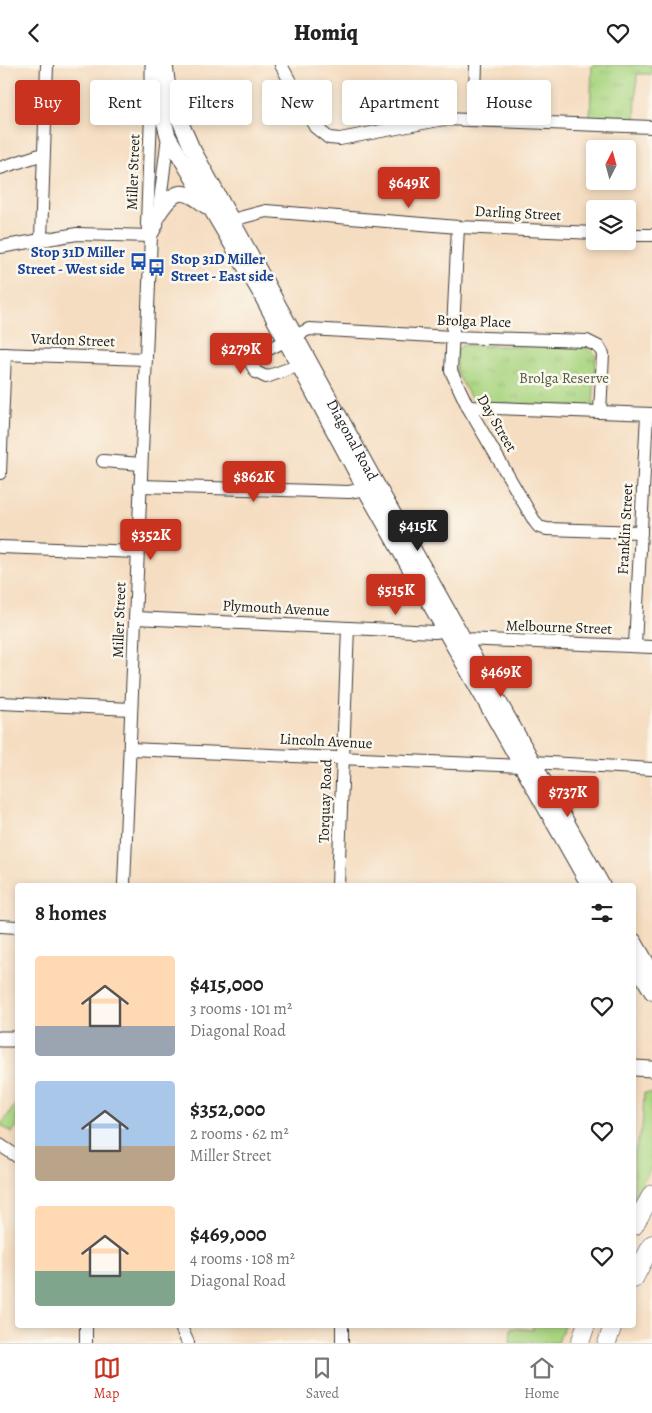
<!DOCTYPE html>
<meta charset="utf-8">
<style>
:root{--surface:#fff;--page:#f6f6f6;--text:#222;--muted:#767676;--line:#e0e0e0;--accent:#c8321e}
body{margin:0;font-family:Alegreya,serif;background:var(--page);color:var(--text);height:100vh;display:flex;flex-direction:column;font-size:19px;white-space:nowrap}
*{box-sizing:border-box;margin:0}
p{font-size:16px;color:var(--muted)}
.icon{flex:none;width:28px;height:28px;fill:none;stroke:currentColor;stroke-width:2;stroke-linecap:round;stroke-linejoin:round}
.map{position:relative;flex:1;overflow:hidden}
.panel{position:absolute;left:15px;top:818px;width:621px;height:445px;display:flex;flex-direction:column;background:var(--surface);border-radius:5px;box-shadow:0 2px 8px #0003}
.panel>*{flex:none}
.guide{position:absolute;left:15px;top:15px;width:622px;height:45px;display:flex;gap:10px}
.needle{width:32px;rotate:6deg}
.tools{position:absolute;left:586px;top:75px;display:grid;gap:10px}
.tools a{display:grid;place-items:center;width:50px;height:50px;border-radius:5px;background:var(--surface);box-shadow:0 2px 8px #0003;font-size:25px}
.price{position:absolute;translate:-50% -42px;padding:0 11px;border-radius:5px;background:var(--accent);color:#fff;font-size:16px;line-height:32px;filter:drop-shadow(0 1px 2px #0008)}
.price::after{content:'';position:absolute;left:50%;top:30px;width:15px;height:11px;margin-left:-8px;background:inherit;clip-path:polygon(0 0,100% 0,50% 100%)}
.price.on{background:#222;color:#fff}
ul{padding:0;list-style:none}
li{display:flex;align-items:center;gap:15px;height:125px;padding:0 20px}
li span{display:grid;place-items:center;flex:none;width:140px;height:100px;border-radius:5px;color:#555}
li>.icon{margin-inline-start:auto}
span .icon{width:60px;height:60px;fill:#fffc;stroke-width:1}
li b{font-size:21px}
h2{display:flex;justify-content:space-between;align-items:center;height:60px;padding:0 20px;font-size:21px}
.pill{padding:0 18px;border-radius:5px;background:var(--surface);box-shadow:0 2px 8px #0003;font-size:18px;line-height:45px}
.pill.on{background:var(--accent);color:#fff}
header{display:flex;justify-content:space-between;align-items:center;height:65px;padding:0 20px;background:var(--surface);font-size:22px;font-weight:800}
.tab-bar{display:flex;justify-content:space-around;align-items:center;height:70px;border-top:1px solid var(--line);background:var(--surface);font-size:14px;color:var(--muted)}
.tab-bar a{display:grid;justify-items:center;gap:2px}
.tab-bar .on{color:var(--accent)}
.map>svg:first-child{display:block}
.grass{fill:#aad682;stroke:#63794f}
.park{fill:url(#park-tufts);stroke:#63794f}
.lines{fill:none;stroke-linecap:round;stroke-linejoin:round}
.minor-casing{stroke:#3d3935;stroke-width:14}
.major-casing{stroke:#3d3935;stroke-width:17}
.highway-casing{stroke:#3d3935;stroke-width:19}
.minor{stroke:#fff;stroke-width:12}
.major{stroke:#fff;stroke-width:15}
.highway{stroke:#fff;stroke-width:18}
.labels{text-anchor:middle;dominant-baseline:central;stroke-width:5;stroke-linejoin:round;paint-order:stroke}
.street-label{font-size:15px;fill:#1c1c1c;stroke:#fbf7ec}
.transit-label{font-size:15px;font-weight:bold;fill:#164399;stroke:#fbf7ec;text-anchor:end}
.park-label{font-size:15px;fill:#4e5d40;stroke:#fbf7ec}
</style>
<header><svg class="icon" aria-label="back" viewBox="0 0 24 24"><path d="M15 5l-7 7 7 7"/></svg>Homiq<svg class="icon" aria-label="heart" viewBox="0 0 24 24"><path d="M12 20l-8-8c-3-5 5-10 8-4 3-6 11-1 8 4z"/></svg></header>
<div class="map">
<svg width="652" height="1278" viewBox="0 0 652 1278">
<defs>
<pattern id="park-tufts" width="24" height="20" patternUnits="userSpaceOnUse" patternTransform="scale(1.25)"><rect width="24" height="20" fill="#aad682"/><path d="M3 7l-1-3M5 7V3M7 7l1-3M15 17l-1-3M17 17v-4M19 17l1-3" fill="none" stroke="#92b770"/></pattern>
</defs>
<rect width="100%" height="100%" fill="#fbf7ec"/>
<filter id="ink" filterUnits="userSpaceOnUse"><feTurbulence type="fractalNoise" baseFrequency=".02" numOctaves="2"/><feDisplacementMap in="SourceGraphic" scale="10" xChannelSelector="R" yChannelSelector="G"/><feConvolveMatrix kernelMatrix="1 2 1 2 8 2 1 2 1" color-interpolation-filters="sRGB"/></filter>
<filter id="wash" filterUnits="userSpaceOnUse"><feTurbulence type="fractalNoise" baseFrequency=".0096" numOctaves="4" result="noise"/><feDisplacementMap in="SourceGraphic" scale="20" xChannelSelector="R" yChannelSelector="G"/><feGaussianBlur stdDeviation="1.12" result="paint"/><feColorMatrix in="noise" values="0 0 0 0 0 0 0 0 0 0 0 0 0 0 0 0 0 1.4 0 .05"/><feComposite in="paint" operator="in"/></filter>
<g filter="url(#wash)">
<rect width="100%" height="100%" fill="#f5ddc1"/>
<g class="grass">
<path d="M644 1028H652V1101L634 1133V1088L642 1063Z"/>
<path d="M17 1037V1061L12 1068 1 1060Z"/>
<path d="M533 1260H564L558 1278H510L511 1263 533 1265Z"/>
</g>
<g class="park">
<path d="M592 0H652V9H637L635 55 590 53Z"/>
<path d="M463 280 589 283 596 290 593 342 474 338 456 307 457 285Z"/>
</g>
</g>
<g filter="url(#ink)">
<g class="lines">
<defs>
<g id="minor">
<path d="M281 0 315 62 329 73 340 74 444 54 652 62"/>
<path d="M474 54 476 0"/>
<path d="M0 103 43 89"/>
<path d="M232 155 266 146 458 162 595 168"/>
<path d="M458 162 451 306 468 342 535 457 539 462 547 464 641 467"/>
<path d="M628 170H652"/>
<path d="M151 171 157 160 168 71"/>
<path d="M41 173 47 0"/>
<path d="M0 182 77 169 151 171"/>
<path d="M0 289 146 294"/>
<path d="M297 301 266 312 256 307 252 300 255 291 309 264 452 272 587 276 599 282 603 289 600 347"/>
<path d="M468 342 652 349"/>
<path d="M103 396 141 399"/>
<path d="M0 408 5 289"/>
<path d="M140 421 349 427 365 424"/>
<path d="M0 482 138 487"/>
<path d="M135 553 435 567 446 565"/>
<path d="M464 574 652 582"/>
<path d="M635 580 647 349"/>
<path d="M0 638 131 644"/>
<path d="M130 684 522 701"/>
<path d="M533 697 652 704"/>
<path d="M124 820 151 171 147 159 152 21"/>
<path d="M338 820 348 563"/>
<path d="M0 861 18 862"/>
<path d="M0 1080 18 1092"/>
<path d="M180 1260 188 1278"/>
<path d="M86 1278V1260"/>
<path d="M342 1278V1260"/>
</g>
<g id="major">
<path d="M153 0V14L168 71 258 224 365 424 589 820"/>
<path id="s1" d="M165 0 169 31 191 81 376 418 602 820"/>
<path d="M159 148C175 124 183 122 206 141"/>
<path d="M634 876 652 907"/>
<path d="M635 898 652 927"/>
<path d="M0 974H18"/>
<path d="M634 1003 652 1004"/>
</g>
<g id="highway">
<path d="M634 1161 652 1129"/>
<path d="M634 1214 652 1179"/>
<path d="M580 1278 586 1260"/>
<path d="M607 1278 613 1260"/>
</g>
</defs>
<use href="#minor" class="minor-casing"/>
<use href="#major" class="major-casing"/>
<use href="#highway" class="highway-casing"/>
<use href="#minor" class="minor"/>
<use href="#major" class="major"/>
<use href="#highway" class="highway"/>
</g>
</g>
<defs>
<symbol id="bus-bare" viewBox="-9 -9 18 18"><path d="M-5-6H5V4H4V6H2V4H-2V6H-4V4H-5ZM-3.5-4V0h7V-4ZM-3.5 1.2v1.5H-2V1.2ZM2 1.2v1.5H3.5V1.2Z" fill="#1a4fb4" stroke="#fbf7ec" stroke-width="2.5" paint-order="stroke"/></symbol>
</defs>
<g fill-rule="evenodd">
<use href="#bus-bare" x="126" y="184" width="25" height="25"/>
<use href="#bus-bare" x="144" y="190" width="25" height="25"/>
</g>
<g class="labels">
<g class="street-label">
<text transform="translate(133 107) rotate(-88)">Miller Street</text>
<text transform="translate(518 148) rotate(3)">Darling Street</text>
<text transform="translate(474 256) rotate(2)">Brolga Place</text>
<text transform="translate(73 275) rotate(2)">Vardon Street</text>
<text transform="translate(497 358) rotate(60)">Day Street</text>
<text stroke="none"><textPath href="#s1" startOffset="421">Diagonal Road</textPath></text>
<text transform="translate(625 464) rotate(-87)">Franklin Street</text>
<text transform="translate(276 543) rotate(3)">Plymouth Avenue</text>
<text transform="translate(119 555) rotate(-88)">Miller Street</text>
<text transform="translate(559 562) rotate(2)">Melbourne Street</text>
<text transform="translate(326 676) rotate(3)">Lincoln Avenue</text>
<text transform="translate(325 736) rotate(-88)">Torquay Road</text>
</g>
<g class="transit-label">
<text x="125" y="187">Stop 31D Miller<tspan x="125" dy="17">Street - West side</tspan></text>
<text x="171" y="194" text-anchor="start">Stop 31D Miller<tspan x="171" dy="17">Street - East side</tspan></text>
</g>
<g class="park-label">
<text x="564" y="313">Brolga Reserve</text>
</g>
</g>
</svg>
<div class="tools">
<a><svg class="needle" viewBox="-14 -14 28 28"><path d="M0-13l5 13h-10z" fill="#e53935"/><path d="M0 13l5-13h-10z" fill="#767676"/></svg></a>
<a><svg class="icon" aria-label="layers" viewBox="0 0 24 24"><path d="M12 4l9 5-9 5-9-5zM3 14l9 5 9-5"/></svg></a>
</div>
<b class="price" style="left:409px;top:144px">$649K</b>
<b class="price" style="left:241px;top:310px">$279K</b>
<b class="price" style="left:254px;top:438px">$862K</b>
<b class="price on" style="left:418px;top:487px">$415K</b>
<b class="price" style="left:151px;top:496px">$352K</b>
<b class="price" style="left:396px;top:551px">$515K</b>
<b class="price" style="left:501px;top:633px">$469K</b>
<b class="price" style="left:568px;top:753px">$737K</b>
<div class="guide">
<a class="pill on">Buy</a>
<a class="pill">Rent</a>
<a class="pill">Filters</a>
<a class="pill">New</a>
<a class="pill">Apartment</a>
<a class="pill">House</a>
</div>
<section class="panel">
<h2>8 homes<svg class="icon" aria-label="filters" viewBox="0 0 24 24"><path d="M4 7h16M4 17h16"/><circle cx="9" cy="7" r="2"/><circle cx="15" cy="17" r="2"/></svg></h2>
<ul>
<li><span style="background:linear-gradient(#ffd9b3 70%,#9aa5b1 0)"><svg class="icon" aria-label="home" viewBox="0 0 24 24"><path d="M3 11l9-7 9 7M6 9v11h12V9"/></svg></span><div><b>$415,000</b><p>3 rooms · 101 m²</p><p>Diagonal Road</p></div><svg class="icon" aria-label="heart" viewBox="0 0 24 24"><path d="M12 20l-8-8c-3-5 5-10 8-4 3-6 11-1 8 4z"/></svg></li>
<li><span style="background:linear-gradient(#a9c7e8 65%,#b9a48a 0)"><svg class="icon" aria-label="home" viewBox="0 0 24 24"><path d="M3 11l9-7 9 7M6 9v11h12V9"/></svg></span><div><b>$352,000</b><p>2 rooms · 62 m²</p><p>Miller Street</p></div><svg class="icon" aria-label="heart" viewBox="0 0 24 24"><path d="M12 20l-8-8c-3-5 5-10 8-4 3-6 11-1 8 4z"/></svg></li>
<li><span style="background:linear-gradient(#ffd9b3 65%,#7fa58c 0)"><svg class="icon" aria-label="home" viewBox="0 0 24 24"><path d="M3 11l9-7 9 7M6 9v11h12V9"/></svg></span><div><b>$469,000</b><p>4 rooms · 108 m²</p><p>Diagonal Road</p></div><svg class="icon" aria-label="heart" viewBox="0 0 24 24"><path d="M12 20l-8-8c-3-5 5-10 8-4 3-6 11-1 8 4z"/></svg></li>
</ul>
</section>
</div>
<nav class="tab-bar">
<a class="on"><svg class="icon" aria-label="map" viewBox="0 0 24 24"><path d="M3 6l6-2 6 2 6-2v14l-6 2-6-2-6 2zM9 4v14M15 6v14"/></svg>Map</a>
<a><svg class="icon" aria-label="saved" viewBox="0 0 24 24"><path d="M7 4h10v16l-5-4-5 4z"/></svg>Saved</a>
<a><svg class="icon" aria-label="home" viewBox="0 0 24 24"><path d="M3 11l9-7 9 7M6 9v11h12V9"/></svg>Home</a>
</nav>
